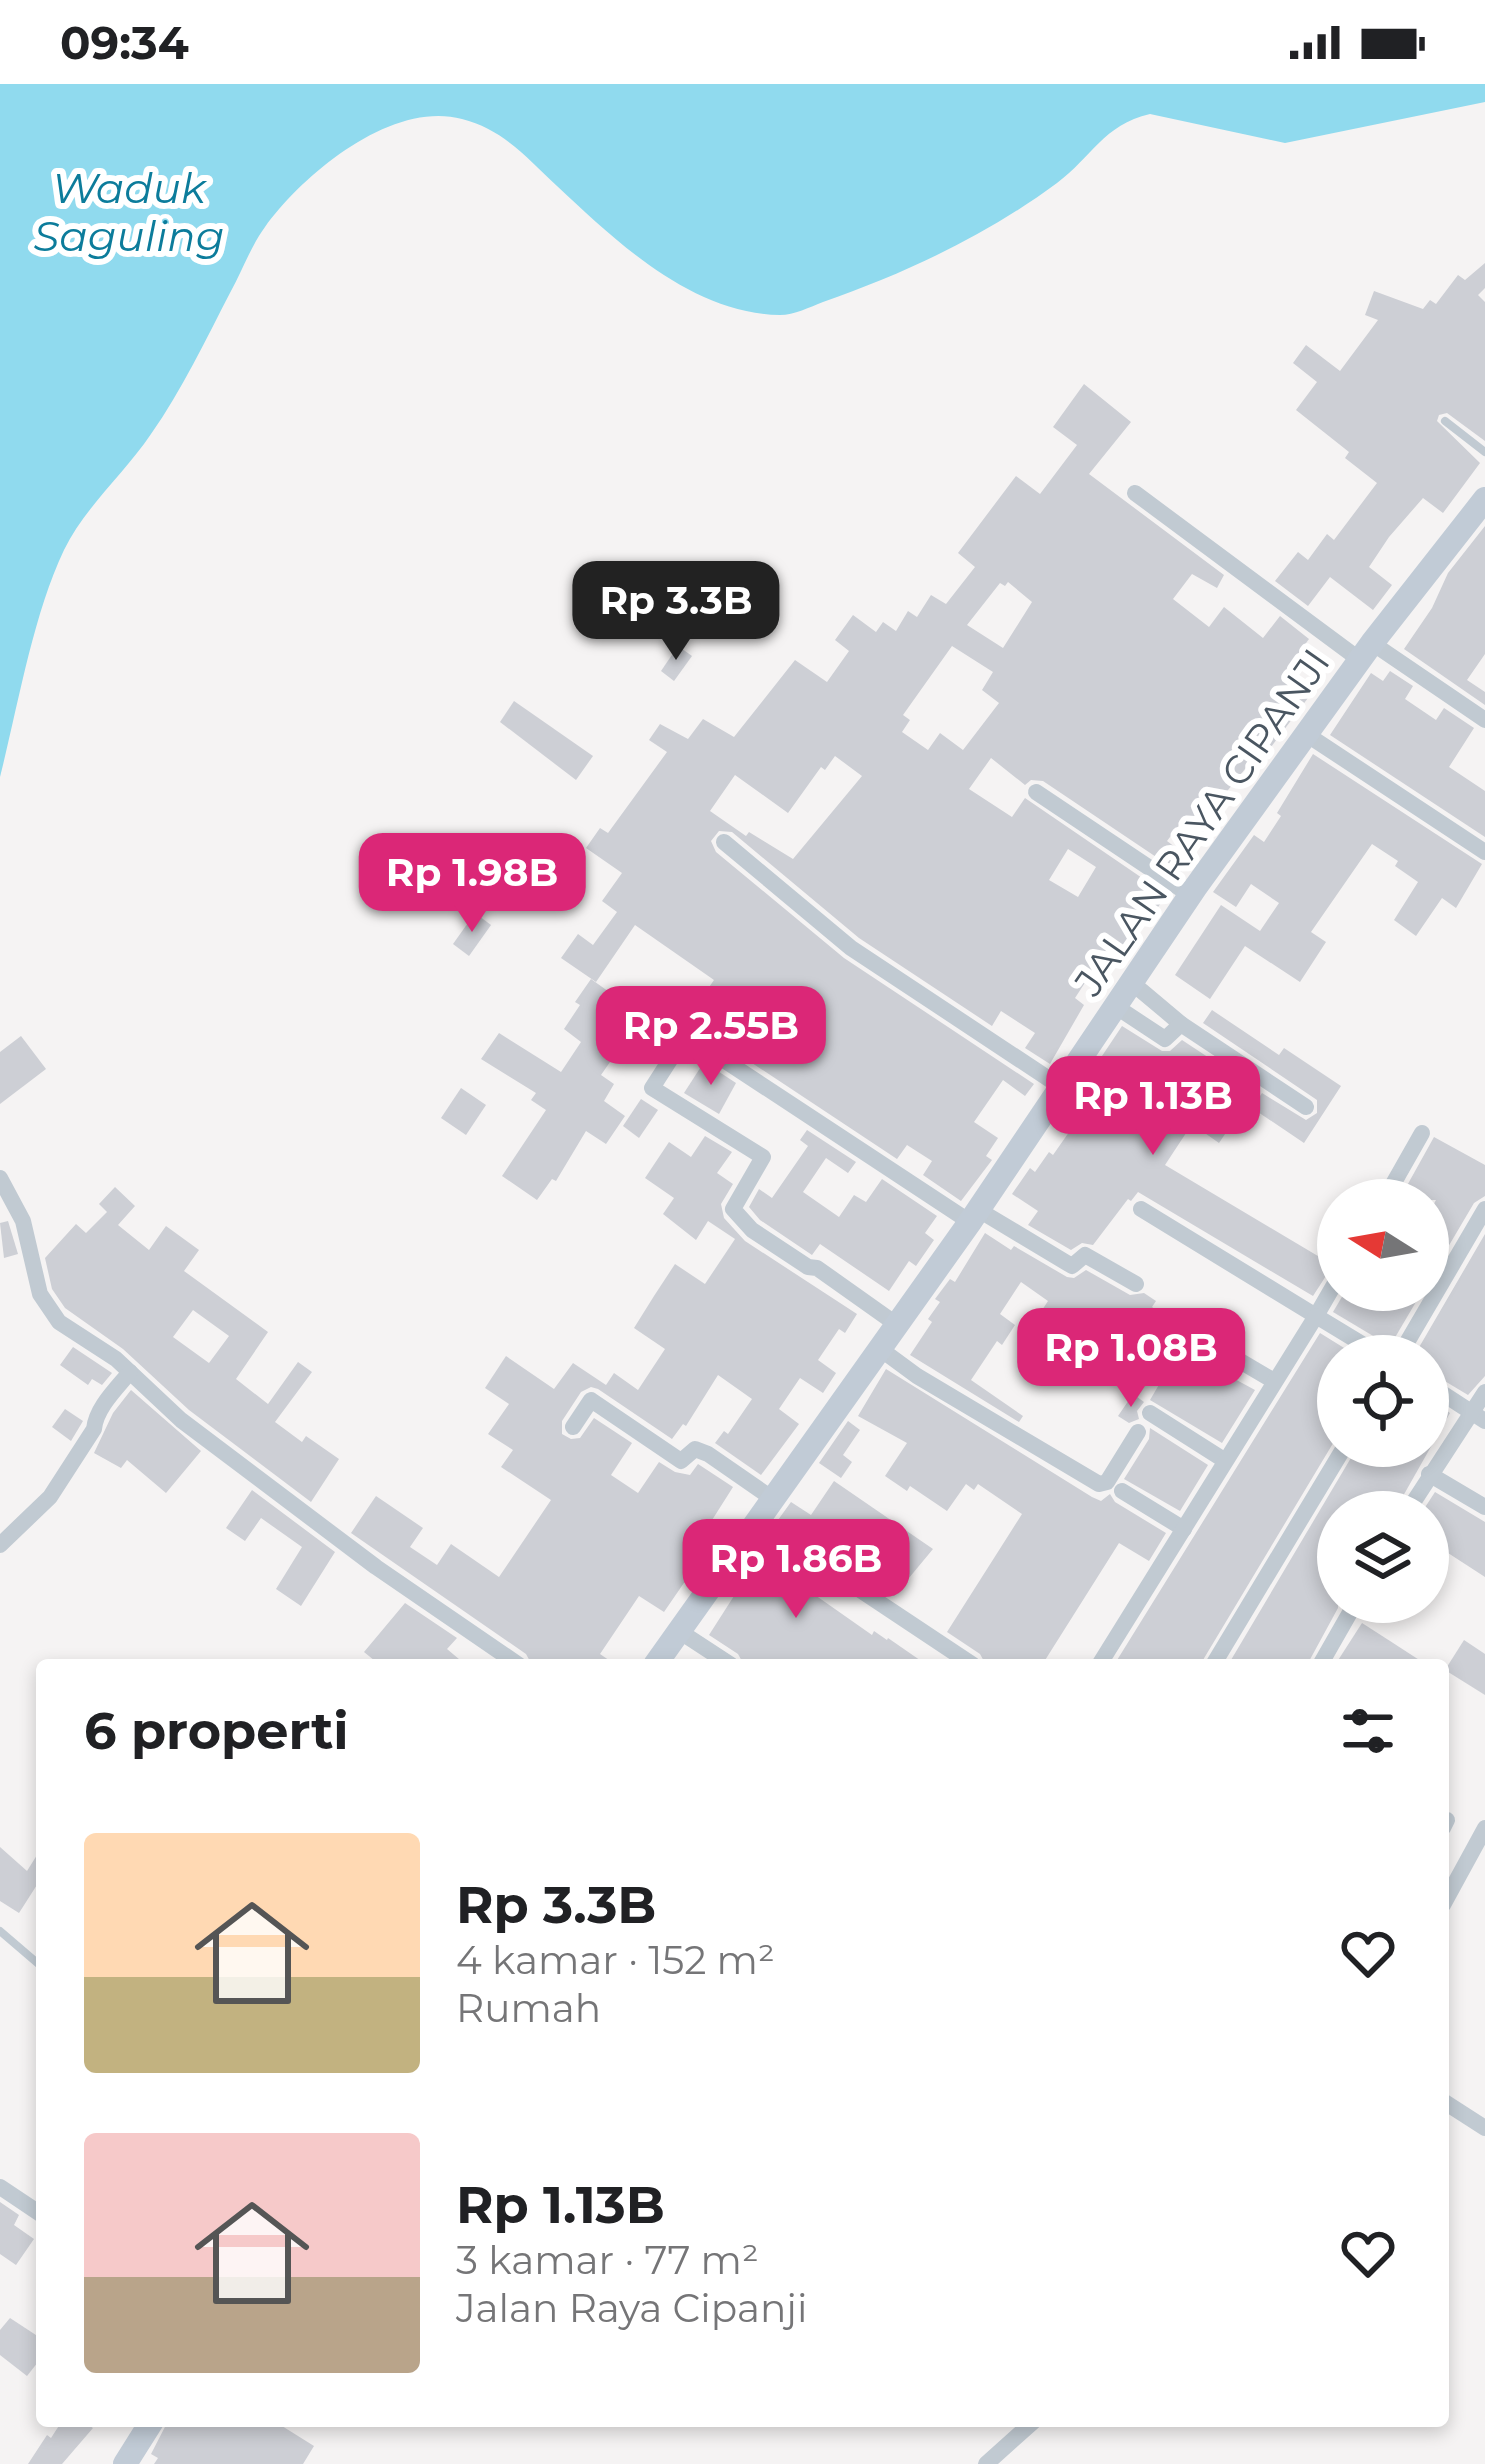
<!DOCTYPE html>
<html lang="id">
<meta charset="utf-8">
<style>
:root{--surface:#fff;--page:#f6f6f6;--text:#202124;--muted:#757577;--accent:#db2777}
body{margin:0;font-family:Montserrat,sans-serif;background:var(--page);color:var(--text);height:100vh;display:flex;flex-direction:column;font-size:45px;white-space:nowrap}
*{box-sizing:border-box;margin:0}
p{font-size:39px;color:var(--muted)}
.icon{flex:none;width:66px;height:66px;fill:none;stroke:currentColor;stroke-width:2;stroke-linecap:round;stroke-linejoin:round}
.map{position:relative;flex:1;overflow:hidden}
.panel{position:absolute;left:36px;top:1575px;width:1413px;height:768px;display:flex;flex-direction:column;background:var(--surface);border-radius:12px;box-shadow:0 6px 18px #0003}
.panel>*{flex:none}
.needle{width:78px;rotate:281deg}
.tools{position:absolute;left:1317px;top:1095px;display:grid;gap:24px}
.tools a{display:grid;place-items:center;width:132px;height:132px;border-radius:50%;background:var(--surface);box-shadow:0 6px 18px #0003;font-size:60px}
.price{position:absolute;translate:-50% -102px;padding:0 27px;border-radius:24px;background:var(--accent);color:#fff;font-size:39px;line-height:78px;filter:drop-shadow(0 3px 6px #0008)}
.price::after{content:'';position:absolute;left:50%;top:72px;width:36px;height:27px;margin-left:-18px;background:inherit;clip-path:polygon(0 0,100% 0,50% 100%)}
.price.selected{background:#222;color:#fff}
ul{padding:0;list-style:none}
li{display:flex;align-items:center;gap:36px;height:300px;padding:0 48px}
li span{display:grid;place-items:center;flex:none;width:336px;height:240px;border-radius:12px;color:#555}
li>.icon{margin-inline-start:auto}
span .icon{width:144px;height:144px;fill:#fffc;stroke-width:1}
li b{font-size:51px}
h2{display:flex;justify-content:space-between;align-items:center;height:144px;padding:0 48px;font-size:51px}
.status{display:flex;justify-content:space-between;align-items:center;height:84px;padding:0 60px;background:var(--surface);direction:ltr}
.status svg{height:33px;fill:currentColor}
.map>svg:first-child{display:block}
.water{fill:#90daee}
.building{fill:#cdcfd5;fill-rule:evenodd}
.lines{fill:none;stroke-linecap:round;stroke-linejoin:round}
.lane{stroke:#c1cad2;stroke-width:8}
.street{stroke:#c1cad2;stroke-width:16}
.secondary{stroke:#c1cbd6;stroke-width:24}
.labels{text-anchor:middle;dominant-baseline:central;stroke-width:12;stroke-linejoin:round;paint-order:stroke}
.street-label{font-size:39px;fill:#4a5661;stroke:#fff}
.water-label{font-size:42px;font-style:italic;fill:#0c7c9b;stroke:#fff}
</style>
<div class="status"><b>09:34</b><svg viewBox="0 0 49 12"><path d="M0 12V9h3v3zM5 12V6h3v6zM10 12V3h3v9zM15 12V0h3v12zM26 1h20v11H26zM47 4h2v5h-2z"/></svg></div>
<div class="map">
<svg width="1485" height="2380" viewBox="0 0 1485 2380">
<rect width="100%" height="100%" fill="#f5f3f3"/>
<path class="water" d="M0 0H1485V18L1285 59 1150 30C1103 41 1092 73 1057 99 987 151 906 189 823 218 810 223 794 231 780 231 691 229 618 159 557 102 528 75 503 45 462 35 392 16 303 90 265 143 251 162 242 187 231 207 206 255 182 306 151 350 124 390 85 423 64 466 33 531 18 622 0 693Z"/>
<g class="building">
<path d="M1485 179V204L1478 211 1485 218V357L1447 329 1439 331 1437 337 1480 379 1443 429 1423 414 1389 453 1369 483 1392 501 1373 526 1330 493 1308 522 1275 497 1298 468 1308 476 1327 450 1334 456 1377 399 1345 374 1349 368 1296 326 1317 298 1293 279 1306 261 1340 287 1378 236 1365 231 1374 207 1423 225 1430 216 1436 220 1458 191 1465 196Z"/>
<path d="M1084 300 1131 338 1089 390 1224 491 1217 504 1192 490 1173 515 1209 543 1224 523 1263 554 1280 532 1309 555 1284 589 1311 610 1271 663 1266 659 1199 742 1186 732 1167 757 1191 775 1180 789 1043 697 1031 696 1025 701 991 674 969 705 1012 733 1025 714 1167 811 1137 851 1132 848 1118 871 1107 865 1075 914 1084 921 1050 980 1025 964 1035 949 1001 927 992 942 859 854 732 748 719 747 711 757 716 768 844 874 1034 1000 1025 1012 1003 996 974 1038 998 1054 986 1072 992 1076 961 1117 923 1091 932 1077 907 1061 897 1075 749 977 759 963 696 922 714 896 635 841 596 898 561 874 578 850 593 861 617 828 602 817 622 789 586 764 600 744 608 749 667 668 649 656 660 640 688 655 703 635 734 653 795 576 827 598 849 567 835 556 853 531 876 548 883 538 896 547 908 527 917 533 931 511 946 520 975 483 958 469 1016 392 1040 410 1077 361 1053 343ZM1008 498 1032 518 1003 564 967 541 1000 499 1005 502ZM952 562 993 588 982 606 999 619 963 666 940 649 928 666 902 648 910 636 903 631ZM835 672 862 692 793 775 749 748 746 752 710 727 735 691 788 729 821 683 825 686ZM1068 765 1096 783 1078 813 1049 796Z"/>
<path d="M1485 442V570L1467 596 1485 608V621L1404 565 1432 524 1448 489Z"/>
<path d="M678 562 692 572 674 597 661 587Z"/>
<path d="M1390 587 1413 602 1405 615 1436 636 1444 624 1474 644 1449 683 1485 707V753L1330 651 1371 589 1383 597Z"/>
<path d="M514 617 593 672 576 696 500 638Z"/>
<path d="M1313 670 1482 780 1456 824 1442 814 1416 852 1394 836 1418 798 1395 782 1398 777 1372 760 1311 848 1326 858 1300 898 1245 862 1210 915 1175 891 1221 821 1260 847 1279 819 1251 800 1236 823 1213 808 1254 751 1264 758 1281 732 1277 729Z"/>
<path d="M556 752 584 772 566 797 538 777Z"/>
<path d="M475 829 491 841 469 872 453 860Z"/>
<path d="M591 895 633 925 637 920 641 923 654 905 683 926 671 943 660 935 654 943 648 938 632 960 626 955 601 991 614 1000 604 1017 625 1032 606 1060 586 1047 556 1097 552 1095 537 1116 502 1092 546 1026 531 1016 536 1009 481 975 499 949 561 988 581 958 564 945 580 921 575 918Z"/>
<path d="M1212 926 1279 971 1284 964 1341 1002 1304 1059 1252 1024 1262 1009 1306 1036 1317 1029V1016L1203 939Z"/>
<path d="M1122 942 1162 967H1170L1182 956 1235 991 1227 1003 1248 1016 1219 1059 1192 1040 1165 1081 1333 1181 1313 1212 1138 1108 1131 1117 1128 1115 1093 1161 1082 1159 1071 1166 1028 1141 1038 1127 1012 1110 1030 1084 1035 1088 1049 1068 1053 1071 1095 1011 1090 1007 1108 980 1100 975Z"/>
<path d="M21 952 46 985 0 1020V968Z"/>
<path d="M704 978 736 999 719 1030 684 1009Z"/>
<path d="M461 1004 486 1021 466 1051 441 1034Z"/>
<path d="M641 1015 658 1026 639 1054 623 1042Z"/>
<path d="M807 1046 856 1078 848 1089 826 1074 803 1108 839 1133 854 1111 866 1118 882 1095 937 1132 925 1149 934 1156 916 1182 909 1177 889 1207 820 1160 812 1171 760 1136 749 1123 759 1105 772 1114 808 1062 800 1056Z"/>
<path d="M705 1052 732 1068 717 1089 733 1100 721 1120 724 1134 745 1157 857 1230 845 1249 839 1245 818 1276 836 1289 823 1309 800 1294 779 1325 799 1340 761 1391 715 1359 724 1347 728 1350 752 1315 718 1291 686 1342 683 1340 672 1355 598 1305 591 1303 581 1308 562 1337V1350L571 1355 580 1354 594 1334 632 1359 611 1391 638 1409 659 1378 675 1388 690 1391 698 1380 733 1403 695 1463 710 1473 694 1496 688 1493 664 1528 639 1512 600 1570 616 1581H532L526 1570 351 1449 376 1412 423 1444 410 1463 437 1481 451 1460 499 1493 551 1416 501 1383 513 1366 488 1350 509 1320 485 1304 506 1272 554 1305 573 1279 606 1301 614 1289 638 1306 665 1265 634 1244 654 1212 675 1180 705 1200 735 1155 708 1137 696 1156 663 1130 674 1114 645 1094 669 1058 691 1073Z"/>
<path d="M1434 1053 1485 1081V1112L1474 1119 1428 1197V1131L1436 1116H1399Z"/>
<path d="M115 1103 135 1122 118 1141 149 1166 166 1142 199 1166 184 1187 268 1248 236 1295 268 1320 298 1278 312 1288 275 1338 302 1358 306 1352 339 1375 311 1418 189 1326 123 1265 65 1224 52 1205 45 1174 76 1140 86 1149 107 1128 99 1120ZM193 1226 229 1252 209 1279 173 1253Z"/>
<path d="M8 1137 18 1170 4 1174 0 1139Z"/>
<path d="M985 1149 1011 1166 1014 1162 1067 1193 1074 1194 1086 1186 1130 1211 1144 1209 1156 1217 1152 1223 1171 1237 1159 1254 1255 1306 1222 1359 1150 1316 1167 1287 1137 1267 1113 1302 1089 1285 1095 1276 1062 1253 1057 1260 1031 1243 1048 1217 1021 1198 1000 1230 1015 1241 1002 1261 997 1257 971 1296 1023 1332 1019 1338 910 1271 932 1238 928 1235 940 1218 935 1215 950 1195 955 1198Z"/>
<path d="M1485 1150V1292L1468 1311 1428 1287V1272H1414Z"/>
<path d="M1346 1206H1423L1390 1262 1333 1228Z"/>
<path d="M1320 1249 1357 1272H1338V1351L1200 1581H1114Z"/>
<path d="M73 1263 112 1289 102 1301 92 1295 88 1301 60 1281Z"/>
<path d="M886 1285 1092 1413 1101 1417 1110 1410 1115 1418 1166 1449 1149 1477 1119 1459 1042 1581H986L980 1570 947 1548 1022 1430 978 1400 974 1406 966 1400 947 1427 910 1402 907 1407 885 1392 907 1359 858 1332Z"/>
<path d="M131 1306 201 1367 166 1409 127 1376 121 1384 94 1369 113 1329Z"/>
<path d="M1133 1310 1144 1318 1137 1327 1139 1335 1129 1339 1118 1332Z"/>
<path d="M1428 1315 1450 1329 1394 1428H1338V1524L1307 1581H1228L1358 1362H1428Z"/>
<path d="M65 1325 83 1337 71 1357 52 1343Z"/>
<path d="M848 1337 860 1346 843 1371 852 1378 841 1394 819 1379Z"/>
<path d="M1150 1344 1208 1381 1180 1427 1124 1395 1149 1355Z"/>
<path d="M834 1397 933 1465 894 1512 778 1436 791 1418 811 1431Z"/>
<path d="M252 1406 335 1468 301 1522 276 1505 302 1463 261 1434 245 1457 226 1444Z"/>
<path d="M1435 1408 1485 1438V1493L1428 1456V1428H1422Z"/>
<path d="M764 1457 824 1497 815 1511 872 1551 874 1547 887 1556 888 1554 927 1581H744L738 1570 709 1551 741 1501 735 1498Z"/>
<path d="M405 1519 457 1554 447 1565 466 1581H380L364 1568Z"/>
<path d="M1362 1539 1390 1557 1427 1581H1335Z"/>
<path d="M1464 1556 1485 1570V1611L1445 1586Z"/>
<path d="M0 1763 27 1787 42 1763V1793L19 1829 0 1817Z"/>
<path d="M0 2118 19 2131 14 2141 34 2155 16 2181 0 2170Z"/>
<path d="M10 2234 42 2255V2273L27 2292 0 2271V2246Z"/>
<path d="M62 2337H82L93 2344 62 2380H28L47 2351 51 2354Z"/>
<path d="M168 2337H274L314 2362 303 2380H154L158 2374 151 2370Z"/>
</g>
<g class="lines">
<g class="lane">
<path d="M1445 337 1485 368"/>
<path d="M0 1847 42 1883"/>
</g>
<g class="street">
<path d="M1135 409 1360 576"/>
<path d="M1372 559 1485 636"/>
<path d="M1306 650 1485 768"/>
<path d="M1036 708 1190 811"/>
<path d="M724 758 851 864 1061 1003"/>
<path d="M1131 898 1181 940"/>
<path d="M1115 922 1165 955 1181 940 1306 1023"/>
<path d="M0 1094 23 1137 40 1210 59 1238 116 1275 181 1336 376 1483 519 1581"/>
<path d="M1384 1116 1422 1049"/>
<path d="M977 1125 1072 1182 1085 1171 1136 1200"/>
<path d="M1141 1125 1316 1232 1338 1194"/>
<path d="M896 1240 817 1184 808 1183 752 1146 733 1125 763 1073 652 1004 686 951 970 1138"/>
<path d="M1201 1254 1274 1297"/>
<path d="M879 1264 917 1292 1099 1400 1107 1398 1138 1348"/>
<path d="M1399 1272 1485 1125"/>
<path d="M1428 1300 1485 1337"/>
<path d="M1150 1329 1224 1376"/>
<path d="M573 1343 591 1316 681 1377 695 1365 708 1370 773 1415"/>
<path d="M1429 1390 1485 1423"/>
<path d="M1122 1407 1184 1445"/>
<path d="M1407 1428 1485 1308"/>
<path d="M758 1438 973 1581"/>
<path d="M0 1461 50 1413 94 1345C96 1324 116 1305 130 1288"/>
<path d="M679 1547 731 1581"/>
<path d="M1099 1581 1316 1232 1382 1272"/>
<path d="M1213 1581 1345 1362"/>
<path d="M1320 1581 1356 1518"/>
<path d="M1443 1744 1447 1736"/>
<path d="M1443 1821 1485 1744"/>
<path d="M1443 2017 1485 2044"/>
<path d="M0 2103 42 2131"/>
<path d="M986 2380 1034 2337"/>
</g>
<g class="secondary">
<path d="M655 1581 970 1138 1195 804 1372 559 1485 415"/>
<path d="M125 2380 152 2337"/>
</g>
</g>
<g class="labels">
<g class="street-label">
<text transform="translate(1202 738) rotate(-55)">JALAN RAYA CIPANJI</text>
</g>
<g class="water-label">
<text x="129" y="104">Waduk<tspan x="129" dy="48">Saguling</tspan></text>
</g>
</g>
</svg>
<div class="tools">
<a><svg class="needle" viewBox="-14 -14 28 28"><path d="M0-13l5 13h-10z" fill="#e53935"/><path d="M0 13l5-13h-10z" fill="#757577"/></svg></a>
<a><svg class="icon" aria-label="locate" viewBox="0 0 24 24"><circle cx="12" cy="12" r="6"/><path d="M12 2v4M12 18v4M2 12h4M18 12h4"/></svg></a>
<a><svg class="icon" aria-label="layers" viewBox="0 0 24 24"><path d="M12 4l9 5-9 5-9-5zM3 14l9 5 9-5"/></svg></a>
</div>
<b class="price selected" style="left:676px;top:579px">Rp 3.3B</b>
<b class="price" style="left:472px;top:851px">Rp 1.98B</b>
<b class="price" style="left:711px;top:1004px">Rp 2.55B</b>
<b class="price" style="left:1153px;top:1074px">Rp 1.13B</b>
<b class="price" style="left:1131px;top:1326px">Rp 1.08B</b>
<b class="price" style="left:796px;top:1537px">Rp 1.86B</b>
<section class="panel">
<h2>6 properti<svg class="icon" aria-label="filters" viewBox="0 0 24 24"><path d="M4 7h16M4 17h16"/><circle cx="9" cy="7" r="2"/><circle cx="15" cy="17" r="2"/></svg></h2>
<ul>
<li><span style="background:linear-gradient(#ffd9b3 60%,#c2b280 0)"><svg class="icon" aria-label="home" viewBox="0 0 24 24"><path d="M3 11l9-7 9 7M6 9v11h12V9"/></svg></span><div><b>Rp 3.3B</b><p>4 kamar · 152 m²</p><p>Rumah</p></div><svg class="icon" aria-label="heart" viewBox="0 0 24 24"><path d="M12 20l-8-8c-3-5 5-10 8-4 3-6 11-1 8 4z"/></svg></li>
<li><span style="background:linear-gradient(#f6c9c9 60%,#b9a48a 0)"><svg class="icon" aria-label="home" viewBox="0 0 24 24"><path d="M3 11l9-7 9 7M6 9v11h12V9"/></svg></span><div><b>Rp 1.13B</b><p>3 kamar · 77 m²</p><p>Jalan Raya Cipanji</p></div><svg class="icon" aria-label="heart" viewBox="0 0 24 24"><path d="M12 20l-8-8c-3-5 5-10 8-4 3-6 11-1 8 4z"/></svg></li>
</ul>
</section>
</div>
